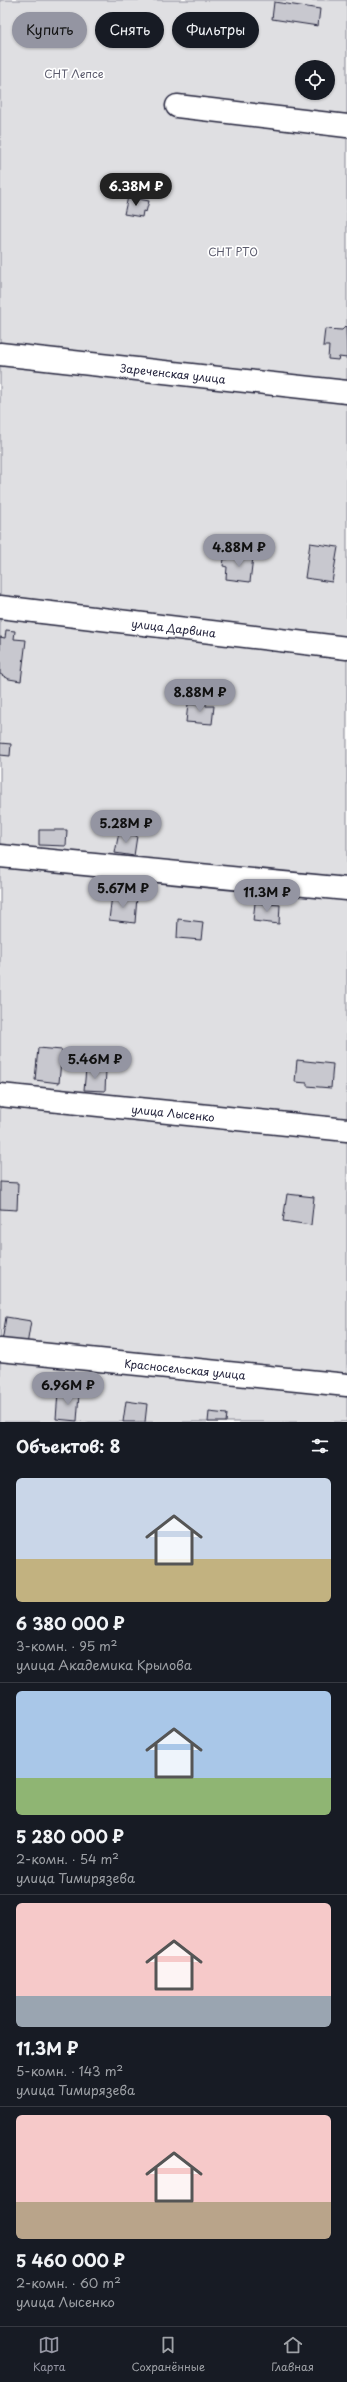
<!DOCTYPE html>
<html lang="ru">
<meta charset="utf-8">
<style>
:root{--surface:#171b24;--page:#242831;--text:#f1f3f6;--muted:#9ea1a6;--line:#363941;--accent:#9495a2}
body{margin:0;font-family:"Playpen Sans",sans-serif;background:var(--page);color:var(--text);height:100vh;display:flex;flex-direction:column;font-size:15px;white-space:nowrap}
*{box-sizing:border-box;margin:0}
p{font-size:13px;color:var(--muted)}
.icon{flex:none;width:22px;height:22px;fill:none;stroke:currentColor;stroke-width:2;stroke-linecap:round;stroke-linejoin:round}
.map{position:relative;height:1422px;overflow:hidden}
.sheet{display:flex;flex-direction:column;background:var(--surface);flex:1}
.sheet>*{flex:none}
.top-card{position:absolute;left:12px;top:12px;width:323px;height:36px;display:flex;gap:8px}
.fabs{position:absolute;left:295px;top:60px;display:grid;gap:8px}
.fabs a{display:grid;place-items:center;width:40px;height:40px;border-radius:50%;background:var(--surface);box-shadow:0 1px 3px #0004;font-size:20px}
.price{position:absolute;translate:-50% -34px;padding:0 9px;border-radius:14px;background:var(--accent);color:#111;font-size:13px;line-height:26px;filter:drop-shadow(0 1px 2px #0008)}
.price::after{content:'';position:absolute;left:50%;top:24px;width:12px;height:9px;margin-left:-6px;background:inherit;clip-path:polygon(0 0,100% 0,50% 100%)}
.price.selected{background:#222;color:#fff}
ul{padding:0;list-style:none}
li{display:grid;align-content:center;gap:8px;height:212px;padding:0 16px}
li+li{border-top:1px solid var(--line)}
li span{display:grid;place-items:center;height:124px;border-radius:6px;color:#555}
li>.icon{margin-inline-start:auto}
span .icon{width:72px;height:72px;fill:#fffc;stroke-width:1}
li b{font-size:17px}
h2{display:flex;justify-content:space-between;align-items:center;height:48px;padding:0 16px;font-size:17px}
.chip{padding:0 14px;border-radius:18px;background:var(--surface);box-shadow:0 1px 3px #0004;font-size:14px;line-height:36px}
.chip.selected{background:var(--accent);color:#111}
.dock{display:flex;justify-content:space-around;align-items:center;height:56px;border-top:1px solid var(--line);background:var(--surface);font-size:11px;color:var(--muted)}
.dock a{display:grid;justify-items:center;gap:2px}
.dock .selected{color:var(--accent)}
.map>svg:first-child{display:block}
.green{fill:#dfdfe2;stroke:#80808e;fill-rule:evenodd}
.building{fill:#c8c8cf;stroke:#22223b}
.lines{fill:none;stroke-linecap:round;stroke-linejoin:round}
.minor-casing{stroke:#22223b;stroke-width:25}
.minor{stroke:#fff;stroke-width:22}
.labels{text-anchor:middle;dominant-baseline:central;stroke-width:3.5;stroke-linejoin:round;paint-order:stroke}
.park-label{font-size:11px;fill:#5b5b6d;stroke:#fff}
.street-label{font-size:11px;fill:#22223b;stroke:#fff}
</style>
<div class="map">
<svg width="347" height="1422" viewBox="0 0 347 1422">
<rect width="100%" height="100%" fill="#fff"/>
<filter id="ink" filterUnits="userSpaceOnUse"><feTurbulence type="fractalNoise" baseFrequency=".025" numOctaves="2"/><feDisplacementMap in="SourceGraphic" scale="8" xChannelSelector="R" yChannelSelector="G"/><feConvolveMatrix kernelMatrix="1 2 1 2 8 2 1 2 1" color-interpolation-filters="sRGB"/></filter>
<g filter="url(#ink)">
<path class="green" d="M0 0H347V1422H0ZM302 67H328V93H302Z"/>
<g class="building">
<path d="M274 2 320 9 318 26 272 19Z"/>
<path d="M128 197 149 201 146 212 143 211 142 217 124 214Z"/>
<path d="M346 326 347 358 339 357 338 360 328 359 329 346H323L325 329 342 330Z"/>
<path d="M310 543 338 547 332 582 305 578Z"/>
<path d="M229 555 253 557 250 582 226 579 227 567 223 566 224 559H228Z"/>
<path d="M6 630 15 631 14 639 26 640 21 681 9 679 0 674V637L5 638Z"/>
<path d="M200 700 206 701V706H214L212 724 186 722 188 704 199 705Z"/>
<path d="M0 743 11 744 10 756 0 755Z"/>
<path d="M39 830H67L66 846 39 845Z"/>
<path d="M119 832 137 836 134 856 115 853Z"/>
<path d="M112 895 137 897 135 923 109 920Z"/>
<path d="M255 903 280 905 279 924 253 921Z"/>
<path d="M178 919 203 922 201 940 177 938Z"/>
<path d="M38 1048 62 1050 59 1083 35 1080Z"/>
<path d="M297 1060 333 1064 331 1088 307 1086V1083L295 1082Z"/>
<path d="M86 1069 106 1070 105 1091 84 1090Z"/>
<path d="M0 1182 18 1183 17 1210 0 1209Z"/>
<path d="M287 1194 314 1197 311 1225 283 1221Z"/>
<path d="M6 1317 31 1321 27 1345 2 1342Z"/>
<path d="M58 1392 79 1394 77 1421 56 1419Z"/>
<path d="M126 1401 147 1404 145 1422H123Z"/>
<path d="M209 1412 227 1414 226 1422H208Z"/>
</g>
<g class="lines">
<defs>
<g id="minor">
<path d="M177 106 347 126"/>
<path id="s1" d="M0 354 347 392"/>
<path id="s2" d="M0 607 347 648"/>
<path d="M0 856 347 889"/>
<path id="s3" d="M0 1095 347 1130"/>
<path id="s4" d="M0 1350 347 1385"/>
</g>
</defs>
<use href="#minor" class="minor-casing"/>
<use href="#minor" class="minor"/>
</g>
</g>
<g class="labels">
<g class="park-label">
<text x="74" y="73">СНТ Лепсе</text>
<text x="233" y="251">СНТ РТО</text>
</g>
<g class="street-label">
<text stroke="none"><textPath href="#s1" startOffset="174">Зареченская улица</textPath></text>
<text stroke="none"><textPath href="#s2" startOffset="175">улица Дарвина</textPath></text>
<text stroke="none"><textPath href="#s3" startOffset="174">улица Лысенко</textPath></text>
<text stroke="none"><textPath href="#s4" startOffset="186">Красносельская улица</textPath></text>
</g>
</g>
</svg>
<div class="fabs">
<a><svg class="icon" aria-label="locate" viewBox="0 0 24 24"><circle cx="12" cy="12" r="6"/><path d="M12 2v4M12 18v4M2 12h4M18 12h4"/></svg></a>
</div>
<b class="price selected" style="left:136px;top:207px">6.38M ₽</b>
<b class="price" style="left:239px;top:568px">4.88M ₽</b>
<b class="price" style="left:200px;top:713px">8.88M ₽</b>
<b class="price" style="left:126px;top:844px">5.28M ₽</b>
<b class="price" style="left:123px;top:909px">5.67M ₽</b>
<b class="price" style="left:267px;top:913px">11.3M ₽</b>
<b class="price" style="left:95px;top:1080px">5.46M ₽</b>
<b class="price" style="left:68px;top:1406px">6.96M ₽</b>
<div class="top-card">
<a class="chip selected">Купить</a>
<a class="chip">Снять</a>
<a class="chip">Фильтры</a>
</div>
</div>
<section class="sheet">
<h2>Объектов: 8<svg class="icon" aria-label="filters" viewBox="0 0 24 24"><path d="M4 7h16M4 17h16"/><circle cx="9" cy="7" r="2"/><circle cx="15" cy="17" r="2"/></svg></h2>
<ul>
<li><span style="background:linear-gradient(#c9d6e8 65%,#c2b280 0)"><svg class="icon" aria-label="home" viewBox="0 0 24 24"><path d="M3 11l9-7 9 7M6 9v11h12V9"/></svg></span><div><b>6 380 000 ₽</b><p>3-комн. · 95 m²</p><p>улица Академика Крылова</p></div></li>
<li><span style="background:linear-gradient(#a9c7e8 70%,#8fb573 0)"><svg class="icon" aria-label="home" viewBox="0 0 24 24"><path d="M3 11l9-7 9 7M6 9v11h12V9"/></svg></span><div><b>5 280 000 ₽</b><p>2-комн. · 54 m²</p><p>улица Тимирязева</p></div></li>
<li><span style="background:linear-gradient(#f6c9c9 75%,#9aa5b1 0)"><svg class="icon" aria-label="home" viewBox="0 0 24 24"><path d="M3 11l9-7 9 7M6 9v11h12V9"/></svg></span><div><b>11.3M ₽</b><p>5-комн. · 143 m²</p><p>улица Тимирязева</p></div></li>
<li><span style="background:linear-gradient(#f6c9c9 70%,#b9a48a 0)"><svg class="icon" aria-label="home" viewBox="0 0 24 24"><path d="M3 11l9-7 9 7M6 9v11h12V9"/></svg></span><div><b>5 460 000 ₽</b><p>2-комн. · 60 m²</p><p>улица Лысенко</p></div></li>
</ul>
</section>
<nav class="dock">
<a class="selected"><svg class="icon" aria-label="map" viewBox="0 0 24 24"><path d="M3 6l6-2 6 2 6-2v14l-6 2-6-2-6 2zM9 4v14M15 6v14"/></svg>Карта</a>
<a><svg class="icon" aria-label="saved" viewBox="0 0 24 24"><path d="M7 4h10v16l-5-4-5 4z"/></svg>Сохранённые</a>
<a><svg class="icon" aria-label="home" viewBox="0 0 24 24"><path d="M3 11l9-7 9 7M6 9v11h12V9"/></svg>Главная</a>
</nav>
